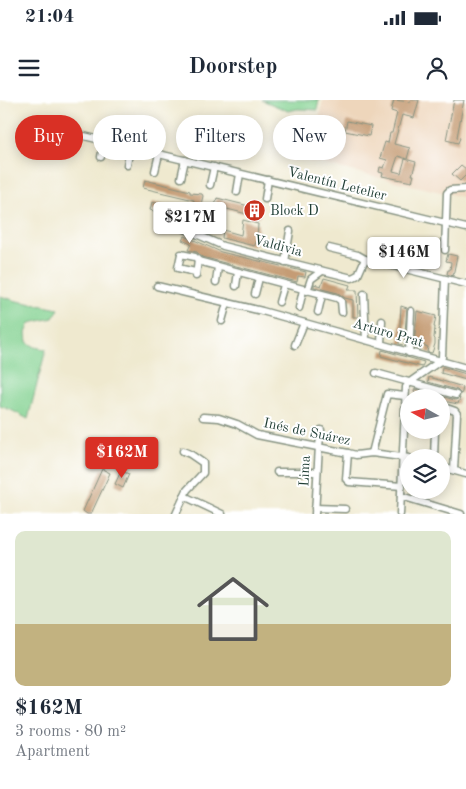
<!DOCTYPE html>
<meta charset="utf-8">
<style>
:root{--surface:#fff;--page:#f6f6f7;--text:#1f2937;--muted:#747a83;--accent:#d93025}
body{margin:0;font-family:"Old Standard TT",serif;background:var(--page);color:var(--text);height:100vh;display:flex;flex-direction:column;font-size:19px;white-space:nowrap}
*{box-sizing:border-box;margin:0}
p{font-size:16px;color:var(--muted)}
.icon{flex:none;width:28px;height:28px;fill:none;stroke:currentColor;stroke-width:2;stroke-linecap:round;stroke-linejoin:round}
.map{position:relative;height:414px;overflow:hidden}
.drawer{display:flex;flex-direction:column;background:var(--surface);flex:1}
.drawer>*{flex:none}
.top-card{position:absolute;left:15px;top:15px;width:436px;height:45px;display:flex;gap:10px}
.needle{width:32px;rotate:278deg}
.buttons{position:absolute;left:400px;top:289px;display:grid;gap:10px}
.buttons a{display:grid;place-items:center;width:50px;height:50px;border-radius:50%;background:var(--surface);box-shadow:0 2px 12px #0003;font-size:25px}
.price{position:absolute;translate:-50% -42px;padding:0 11px;border-radius:5px;background:#fff;color:#222;font-size:16px;line-height:32px;filter:drop-shadow(0 1px 2px #0008)}
.price::after{content:'';position:absolute;left:50%;top:30px;width:15px;height:11px;margin-left:-8px;background:inherit;clip-path:polygon(0 0,100% 0,50% 100%)}
.price.active{background:var(--accent);color:#fff}
ul{padding:0;list-style:none}
li{display:grid;align-content:center;gap:10px;height:265px;padding:0 15px}
li span{display:grid;place-items:center;height:155px;border-radius:10px;color:#555}
li>.icon{margin-inline-start:auto}
span .icon{width:90px;height:90px;fill:#fffc;stroke-width:1}
li b{font-size:21px}
.chip{padding:0 18px;border-radius:22px;background:var(--surface);box-shadow:0 2px 12px #0003;font-size:18px;line-height:45px}
.chip.active{background:var(--accent);color:#fff}
.status{display:flex;justify-content:space-between;align-items:center;height:35px;padding:0 25px;background:var(--surface);direction:ltr}
.status svg{height:14px;fill:currentColor}
header{display:flex;justify-content:space-between;align-items:center;height:65px;padding:0 15px;background:var(--surface);font-size:22px;font-weight:800}
.map>svg:first-child{display:block}
.built{fill:#eed6bb}
.green{fill:#82d190;stroke:#508762}
.building{fill:#c59c75}
.lines{fill:none;stroke-linecap:round;stroke-linejoin:round}
.minor-casing{stroke:#879382;stroke-width:9}
.minor{stroke:#fff;stroke-width:6}
.labels{text-anchor:middle;dominant-baseline:central;stroke-width:4;stroke-linejoin:round;paint-order:stroke}
.street-label{font-size:14px;fill:#1f3d34;stroke:#fff}
.poi-label{font-size:14px;fill:#1f3d34;stroke:#fff;text-anchor:start}
</style>
<div class="status"><b>21:04</b><svg viewBox="0 0 49 12"><path d="M0 12V9h3v3zM5 12V6h3v6zM10 12V3h3v9zM15 12V0h3v12zM26 1h20v11H26zM47 4h2v5h-2z"/></svg></div>
<header><svg class="icon" aria-label="menu" viewBox="0 0 24 24"><path d="M4 6h16M4 12h16M4 18h16"/></svg>Doorstep<svg class="icon" aria-label="person" viewBox="0 0 24 24"><circle cx="12" cy="8" r="4"/><path d="M4 21q1-7 8-7t8 7"/></svg></header>
<div class="map">
<svg width="466" height="414" viewBox="0 0 466 414">
<rect width="100%" height="100%" fill="#fff"/>
<filter id="ink" filterUnits="userSpaceOnUse"><feTurbulence type="fractalNoise" baseFrequency=".02" numOctaves="2"/><feDisplacementMap in="SourceGraphic" scale="10" xChannelSelector="R" yChannelSelector="G"/><feConvolveMatrix kernelMatrix="1 2 1 2 8 2 1 2 1" color-interpolation-filters="sRGB"/></filter>
<filter id="wash" filterUnits="userSpaceOnUse"><feTurbulence type="fractalNoise" baseFrequency=".0096" numOctaves="4" result="noise"/><feDisplacementMap in="SourceGraphic" scale="20" xChannelSelector="R" yChannelSelector="G"/><feGaussianBlur stdDeviation="1.12" result="paint"/><feColorMatrix in="noise" values="0 0 0 0 0 0 0 0 0 0 0 0 0 0 0 0 0 1.4 0 .05"/><feComposite in="paint" operator="in"/></filter>
<g filter="url(#wash)">
<rect width="100%" height="100%" fill="#efe9cf"/>
<path class="built" d="M323 0H466V98L309 61Z"/>
<g class="green">
<path d="M262 0H319L317 10 298 9 288 11Z"/>
<path d="M0 196 17 201 59 209 53 218 30 223 26 233 27 242 35 247 46 249 28 319 11 310 0 306Z"/>
</g>
<g id="blocks">
<g class="building">
<path d="M394 0 410 2V0H419L414 18 402 15 394 44 410 48 407 59 398 56 393 71 401 73 405 59 416 62 412 75H414L412 82 382 76 383 73 379 72 380 67 384 68 387 60 380 58 385 42 388 43 390 33H392L397 13 391 11Z"/>
<path d="M454 0H464L457 37 460 38 458 43 446 40Z"/>
<path d="M347 21 371 26 369 36 345 31Z"/>
<path d="M461 65 466 69V75L460 81 452 74Z"/>
<path d="M145 80 190 91V93L202 94 203 96 196 125H190V119L183 117 182 119 150 110 152 102 191 113 194 100 143 88Z"/>
<path d="M217 98 261 109 260 115 259 117 215 106Z"/>
<path d="M243 120 258 124 257 141 254 146 222 138 223 130 241 135Z"/>
<path d="M185 136 221 152 306 172 305 177 298 176 297 182 202 157 197 152 188 150 191 144 182 140Z"/>
<path d="M400 147 408 149 407 151 411 152 410 156 408 155 406 164 400 162 402 155 398 154Z"/>
<path d="M448 154 457 156 453 176 447 174 448 170H450L451 162 446 161Z"/>
<path d="M324 178 350 185 348 190H357L358 217H353V200L345 198 338 193 314 187V184L321 186Z"/>
<path d="M401 206 407 208 404 244 403 245 399 244Z"/>
<path d="M417 211 436 216 434 227H435L434 238 435 239V244L432 253 427 252 428 247 421 245 420 250 414 247Z"/>
<path d="M382 250 424 262 422 267 381 256Z"/>
<path d="M442 267 466 274V280L441 273Z"/>
<path d="M429 277 463 287 462 292 461 294 457 290 428 282Z"/>
<path d="M415 289 455 300 460 298 458 304 443 301 444 298H435L414 292Z"/>
<path d="M102 369 110 373 91 414H87L83 411Z"/>
<path d="M121 371 129 374 123 388 115 384Z"/>
</g>
</g>
</g>
<g filter="url(#ink)">
<use href="#blocks" fill-opacity="0" stroke="#879382" stroke-width="1"/>
<g class="lines">
<defs>
<g id="minor">
<path d="M84 36 466 128"/>
<path d="M101 57 104 41"/>
<path d="M127 65 130 47"/>
<path d="M155 71 159 54"/>
<path d="M181 78 185 60"/>
<path d="M210 85 214 67"/>
<path d="M237 92 240 74"/>
<path d="M265 99 268 80"/>
<path d="M176 125 223 146 352 178 358 175 365 159"/>
<path d="M329 148 358 155 365 159 466 184"/>
<path d="M445 150 447 93 450 90 466 89"/>
<path d="M198 161 337 198 341 201 342 212"/>
<path d="M285 162 290 131"/>
<path d="M195 172 178 168 181 154 195 157 198 160 196 176"/>
<path d="M216 182 218 167"/>
<path d="M157 186 262 211 466 268"/>
<path d="M236 186 238 172"/>
<path d="M307 191 311 179 322 171"/>
<path d="M255 194 259 178"/>
<path d="M364 194 366 240"/>
<path d="M279 202 284 185"/>
<path d="M299 208 303 190"/>
<path d="M318 212 322 195"/>
<path d="M222 221 227 203"/>
<path d="M381 244 382 221"/>
<path d="M295 245 304 223"/>
<path d="M409 253 411 211"/>
<path d="M376 273 456 295"/>
<path d="M441 306 455 311 457 314 454 370"/>
<path d="M203 317 219 318 237 324 257 335 348 353 356 355 372 353 409 358"/>
<path d="M348 353 346 379 349 382 402 386"/>
<path d="M372 353 387 294 405 296"/>
<path d="M434 358 435 330"/>
<path d="M441 367 466 374"/>
<path d="M277 372H317"/>
<path d="M184 396 222 414"/>
<path d="M401 396 461 414"/>
<path d="M315 408 345 409"/>
<path d="M176 414 187 390 203 373V363L190 354 183 351"/>
<path d="M315 414 319 346 321 330"/>
<path d="M400 414 406 287 410 282 440 261 442 257 445 179"/>
</g>
</defs>
<use href="#minor" class="minor-casing"/>
<use href="#minor" class="minor"/>
</g>
</g>
<defs>
<symbol id="building-disc" viewBox="-11 -11 22 22"><circle r="9.5" fill="#c8321e" stroke="#fff"/><path d="M-4-6H4V6H1V3H-1V6H-4ZM-2.5-4.3h1.7v1.8h-1.7ZM.8-4.3h1.7v1.8H.8ZM-2.5-1h1.7V.8h-1.7ZM.8-1h1.7V.8H.8Z" fill="#fff"/></symbol>
</defs>
<g fill-rule="evenodd">
<use href="#building-disc" x="242" y="98" width="25" height="25"/>
</g>
<g class="labels">
<g class="street-label">
<text transform="translate(337 84) rotate(14)">Valentín Letelier</text>
<text transform="translate(278 146) rotate(15)">Valdivia</text>
<text transform="translate(388 233) rotate(16)">Arturo Prat</text>
<text transform="translate(307 332) rotate(12)">Inés de Suárez</text>
<text transform="translate(305 371) rotate(-87)">Lima</text>
</g>
<g class="poi-label">
<text x="270" y="111">Block D</text>
</g>
</g>
</svg>
<div class="buttons">
<a><svg class="needle" viewBox="-14 -14 28 28"><path d="M0-13l5 13h-10z" fill="#e53935"/><path d="M0 13l5-13h-10z" fill="#747a83"/></svg></a>
<a><svg class="icon" aria-label="layers" viewBox="0 0 24 24"><path d="M12 4l9 5-9 5-9-5zM3 14l9 5 9-5"/></svg></a>
</div>
<b class="price" style="left:190px;top:144px">$217M</b>
<b class="price" style="left:404px;top:179px">$146M</b>
<b class="price active" style="left:122px;top:379px">$162M</b>
<div class="top-card">
<a class="chip active">Buy</a>
<a class="chip">Rent</a>
<a class="chip">Filters</a>
<a class="chip">New</a>
</div>
</div>
<section class="drawer">
<ul>
<li><span style="background:linear-gradient(#dfe7d0 60%,#c2b280 0)"><svg class="icon" aria-label="home" viewBox="0 0 24 24"><path d="M3 11l9-7 9 7M6 9v11h12V9"/></svg></span><div><b>$162M</b><p>3 rooms · 80 m²</p><p>Apartment</p></div></li>
</ul>
</section>
